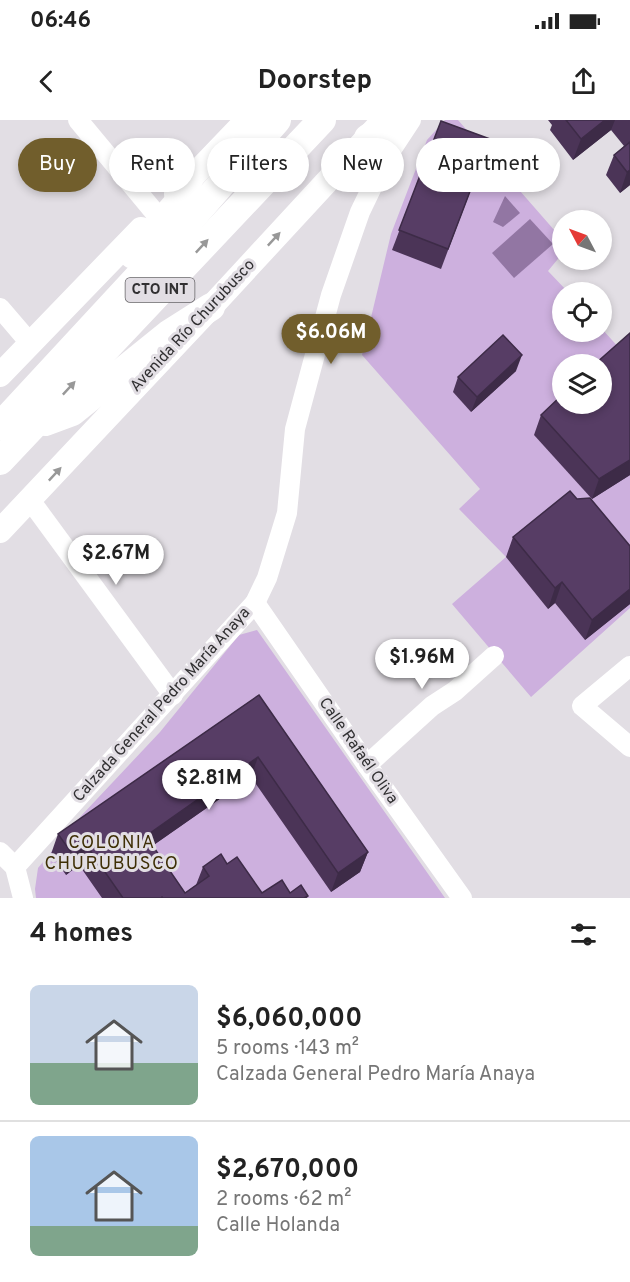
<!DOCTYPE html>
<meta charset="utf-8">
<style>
:root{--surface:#fff;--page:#f6f6f6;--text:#222;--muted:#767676;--line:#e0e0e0;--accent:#715e2c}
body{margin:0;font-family:Overpass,sans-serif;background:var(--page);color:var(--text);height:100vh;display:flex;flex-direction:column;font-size:22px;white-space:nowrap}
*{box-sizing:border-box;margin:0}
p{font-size:20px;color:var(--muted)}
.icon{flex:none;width:33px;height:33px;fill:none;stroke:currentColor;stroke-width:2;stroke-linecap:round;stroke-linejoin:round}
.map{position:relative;height:778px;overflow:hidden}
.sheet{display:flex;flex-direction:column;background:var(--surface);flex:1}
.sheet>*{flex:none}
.hud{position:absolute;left:18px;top:18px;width:594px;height:54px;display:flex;gap:12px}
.needle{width:39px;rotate:311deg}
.controls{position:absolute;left:552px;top:90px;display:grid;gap:12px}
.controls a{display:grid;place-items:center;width:60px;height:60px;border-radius:50%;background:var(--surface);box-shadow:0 3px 9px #0003;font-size:30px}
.price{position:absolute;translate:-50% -51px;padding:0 14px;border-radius:21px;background:#fff;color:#222;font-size:20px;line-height:39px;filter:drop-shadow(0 2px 3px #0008)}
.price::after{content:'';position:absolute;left:50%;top:36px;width:18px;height:14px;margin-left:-9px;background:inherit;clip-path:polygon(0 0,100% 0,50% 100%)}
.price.on{background:var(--accent);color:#fff}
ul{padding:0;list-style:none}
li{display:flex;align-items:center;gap:18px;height:150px;padding:0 30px}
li+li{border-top:2px solid var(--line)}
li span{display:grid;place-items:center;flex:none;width:168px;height:120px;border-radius:9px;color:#555}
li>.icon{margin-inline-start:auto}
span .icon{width:72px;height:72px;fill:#fffc;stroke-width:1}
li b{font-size:26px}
h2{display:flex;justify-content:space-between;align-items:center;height:72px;padding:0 30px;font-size:26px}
.chip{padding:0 21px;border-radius:27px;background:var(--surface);box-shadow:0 3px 9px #0003;font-size:21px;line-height:54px}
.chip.on{background:var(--accent);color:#fff}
.status{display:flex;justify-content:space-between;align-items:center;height:42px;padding:0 30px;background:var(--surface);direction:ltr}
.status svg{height:16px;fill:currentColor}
header{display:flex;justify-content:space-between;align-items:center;height:78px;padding:0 30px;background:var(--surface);font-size:27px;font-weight:700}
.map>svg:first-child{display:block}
.green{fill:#cdb0de;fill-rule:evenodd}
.water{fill:#9276a3}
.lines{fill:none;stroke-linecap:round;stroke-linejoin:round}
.minor{stroke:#fff;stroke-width:20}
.major{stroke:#fff;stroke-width:24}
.highway{stroke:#fff;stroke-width:28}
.wall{fill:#4b3457}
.shaded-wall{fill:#3d2b47}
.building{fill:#573d65;stroke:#3d2b47;stroke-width:1.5}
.oneway{fill:#989898}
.labels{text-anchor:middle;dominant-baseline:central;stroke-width:6;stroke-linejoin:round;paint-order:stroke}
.shield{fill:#e2dee4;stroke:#666467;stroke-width:1.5}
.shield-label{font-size:15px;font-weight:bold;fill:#313032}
.street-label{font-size:16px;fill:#313032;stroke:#e2dee4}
.neighbourhood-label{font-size:18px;letter-spacing:1.5px;fill:#3e2f05;stroke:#e2dee4}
</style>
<div class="status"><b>06:46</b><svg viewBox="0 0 49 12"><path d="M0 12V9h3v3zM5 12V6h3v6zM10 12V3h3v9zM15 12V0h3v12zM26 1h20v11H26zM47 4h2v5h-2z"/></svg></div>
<header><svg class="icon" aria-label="back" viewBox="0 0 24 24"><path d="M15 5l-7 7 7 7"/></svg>Doorstep<svg class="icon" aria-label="share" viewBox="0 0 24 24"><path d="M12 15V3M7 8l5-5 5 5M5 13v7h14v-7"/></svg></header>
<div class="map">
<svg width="630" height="778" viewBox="0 0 630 778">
<rect width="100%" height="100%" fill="#e2dee4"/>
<g class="green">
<path d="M445 0H458L562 119V134L548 151 568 172H562V212H602V209L630 240V488L531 577 452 484 506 437 459 389 480 369 362 235 391 114 427 20ZM562 244H602V284H562Z"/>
<path d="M257 510 445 778H36L35 769 38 748 81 696 160 612 239 515Z"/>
</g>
<g class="water">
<path d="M505 76 520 93 503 107 493 102Z"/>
<path d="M530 99 553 124 514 158 492 133Z"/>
</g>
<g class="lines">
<g class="minor">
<path d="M78 0 156 94"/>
<path d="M0 188 30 223"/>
<path d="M30 380 173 575"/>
<path d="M255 483 367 645 462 778"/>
<path d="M630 546 582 586 630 627"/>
<path d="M367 645 432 586 455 571 494 536"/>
<path d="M0 732 15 747 23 778"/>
<path d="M15 747 255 483 267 458 287 393 295 309 331 175 360 92 386 38 411 0"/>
</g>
<g class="major">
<path d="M176 74 247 0"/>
<path d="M0 255 141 109"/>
<path d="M0 411 211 187 380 4"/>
</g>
<g class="highway">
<path d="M368 18 396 0"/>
<path d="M133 135 182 78 189 60"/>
<path d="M45 302 72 292 170 213 211 187"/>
<path d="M0 306 176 116 277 0"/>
<path d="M0 341 322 0"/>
</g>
</g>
<g class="wall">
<path d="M548 0H630V65L620 73 606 55 614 35 624 26 611 10 573 40 550 10 552 5Z"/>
<path d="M441 1 490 19 441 149 392 130Z"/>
<path d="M516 251 471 292 453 272 458 257Z"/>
<path d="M541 295 630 355 592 379 534 315Z"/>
<path d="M577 379 630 426V484L585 520 555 483 548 489 506 437 513 417Z"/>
<path d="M259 575 368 732 360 752 331 772 251 657 152 726 185 773 196 765 203 747 227 744 262 773H290L308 776 307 778H102L79 745 66 755 51 734 58 714Z"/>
</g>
<g class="shaded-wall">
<path d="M605 0H615L611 10 573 40 581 19Z"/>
<path d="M630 50V65L620 73 627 52Z"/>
<path d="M522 235 516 251 471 292 477 277Z"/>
<path d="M630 340V355L592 379 599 359Z"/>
<path d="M562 462 555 483 548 489 555 468Z"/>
<path d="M630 469V484L585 520 592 500Z"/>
<path d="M258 637 251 657 138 736 146 716Z"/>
<path d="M87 726 79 745 66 755 73 735Z"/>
<path d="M368 732 360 752 331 772 338 753Z"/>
</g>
<g class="building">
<path d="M566 0H605L581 19Z"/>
<path d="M441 1 490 19 448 129 399 110Z"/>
<path d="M630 22V50L627 52 614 35Z"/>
<path d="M630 213V340L599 359 541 295 562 275V284H602V244H595Z"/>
<path d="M503 215 522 235 477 277 458 257Z"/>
<path d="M570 371 577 379 590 378 630 426V469L592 500 562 462 555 468 513 417Z"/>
<path d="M259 575 368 732 338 753 258 637 146 716 185 773 209 756 203 747 221 734 227 744 237 737 262 773 282 760 290 773 301 765 308 776 304 778H163L162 777 161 778H123L87 726 73 735 58 714Z"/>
</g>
<defs><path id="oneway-solid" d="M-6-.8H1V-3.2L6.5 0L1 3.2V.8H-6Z" transform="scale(1.5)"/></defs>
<g class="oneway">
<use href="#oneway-solid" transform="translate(274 119) rotate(-47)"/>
<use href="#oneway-solid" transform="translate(202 126) rotate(-47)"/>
<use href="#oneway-solid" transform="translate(69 268) rotate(-47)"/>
<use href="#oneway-solid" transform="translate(55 354) rotate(-47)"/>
</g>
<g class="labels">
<rect class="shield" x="125.5" y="158" width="69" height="24" rx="4.5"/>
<g class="shield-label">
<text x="160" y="170">CTO INT</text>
</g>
<g class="street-label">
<text transform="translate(193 206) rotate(-47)">Avenida Río Churubusco</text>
<text transform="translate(162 585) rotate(-48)">Calzada General Pedro María Anaya</text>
<text transform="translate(358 631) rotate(55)">Calle Rafaél Oliva</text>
</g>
<g class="neighbourhood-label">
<text x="112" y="723">COLONIA<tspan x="112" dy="21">CHURUBUSCO</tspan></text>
</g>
</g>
</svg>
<div class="controls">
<a><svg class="needle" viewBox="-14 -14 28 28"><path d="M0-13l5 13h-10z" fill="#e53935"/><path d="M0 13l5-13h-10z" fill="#767676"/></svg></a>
<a><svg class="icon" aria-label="locate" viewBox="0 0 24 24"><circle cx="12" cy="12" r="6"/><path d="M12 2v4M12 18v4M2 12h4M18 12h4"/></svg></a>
<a><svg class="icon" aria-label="layers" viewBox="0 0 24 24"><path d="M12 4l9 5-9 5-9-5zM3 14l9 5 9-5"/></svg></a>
</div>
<b class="price on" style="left:331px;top:245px">$6.06M</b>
<b class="price" style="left:116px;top:466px">$2.67M</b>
<b class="price" style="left:422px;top:570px">$1.96M</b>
<b class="price" style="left:209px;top:691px">$2.81M</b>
<div class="hud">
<a class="chip on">Buy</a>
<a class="chip">Rent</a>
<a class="chip">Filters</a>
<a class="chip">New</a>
<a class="chip">Apartment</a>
</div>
</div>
<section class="sheet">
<h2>4 homes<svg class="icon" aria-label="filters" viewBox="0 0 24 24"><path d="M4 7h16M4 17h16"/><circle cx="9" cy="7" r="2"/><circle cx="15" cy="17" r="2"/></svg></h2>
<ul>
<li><span style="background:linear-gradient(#c9d6e8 65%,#7fa58c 0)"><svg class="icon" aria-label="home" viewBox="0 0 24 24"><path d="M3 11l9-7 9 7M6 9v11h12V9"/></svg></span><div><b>$6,060,000</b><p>5 rooms · 143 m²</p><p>Calzada General Pedro María Anaya</p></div></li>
<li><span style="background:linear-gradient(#a9c7e8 75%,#7fa58c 0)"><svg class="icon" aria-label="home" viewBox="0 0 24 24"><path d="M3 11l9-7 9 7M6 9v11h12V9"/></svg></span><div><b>$2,670,000</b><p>2 rooms · 62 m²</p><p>Calle Holanda</p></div></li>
</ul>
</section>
